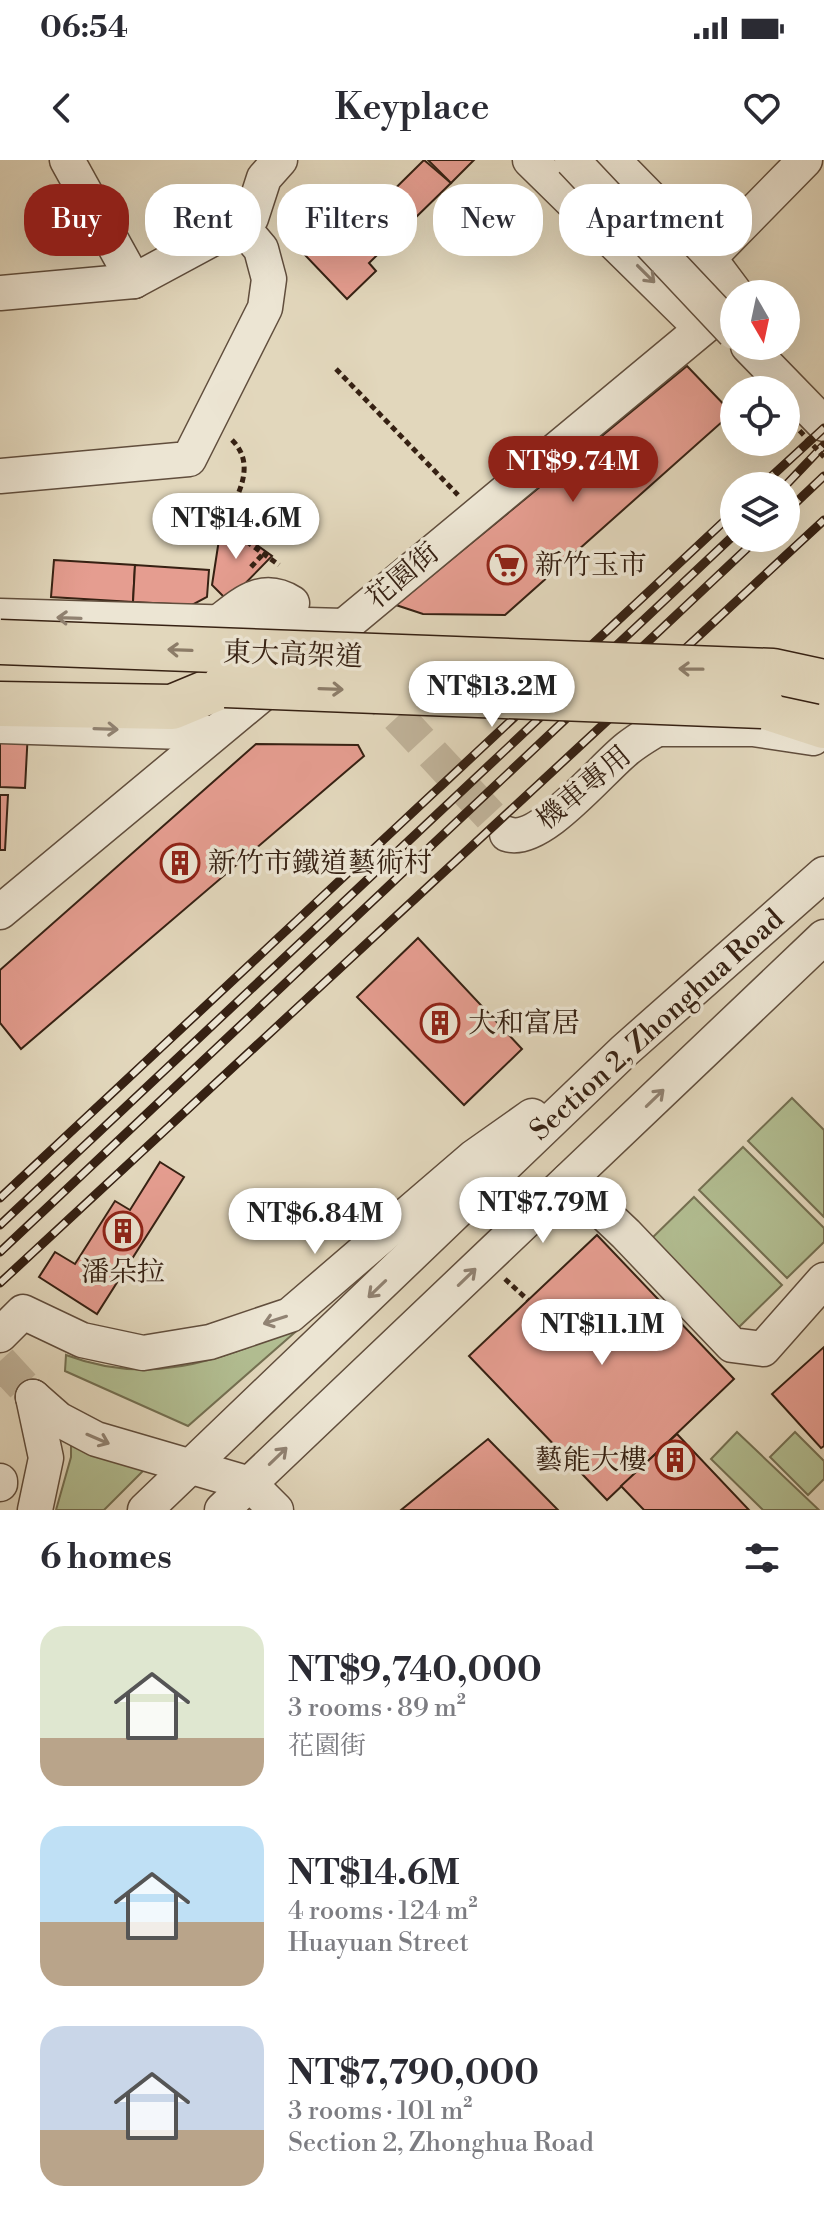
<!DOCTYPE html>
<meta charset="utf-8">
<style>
:root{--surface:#fff;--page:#f2f2f3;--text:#2b2b33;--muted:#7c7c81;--accent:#8f2418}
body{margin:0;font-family:"Libre Bodoni","Noto Serif TC",serif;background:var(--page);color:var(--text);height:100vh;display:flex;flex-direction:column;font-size:30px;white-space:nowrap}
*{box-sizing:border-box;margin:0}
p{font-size:26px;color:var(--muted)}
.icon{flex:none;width:44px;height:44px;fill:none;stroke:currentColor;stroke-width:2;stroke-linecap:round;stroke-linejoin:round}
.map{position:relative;height:1350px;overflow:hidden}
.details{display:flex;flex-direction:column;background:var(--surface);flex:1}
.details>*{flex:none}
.banner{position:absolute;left:24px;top:24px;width:776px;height:72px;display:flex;gap:16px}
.needle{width:52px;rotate:171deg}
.fabs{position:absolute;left:720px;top:120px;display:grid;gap:16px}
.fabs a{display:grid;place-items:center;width:80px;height:80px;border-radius:50%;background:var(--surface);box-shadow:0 8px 32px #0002;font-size:40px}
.price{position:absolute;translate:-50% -68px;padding:0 18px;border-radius:28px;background:#fff;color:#222;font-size:26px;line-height:52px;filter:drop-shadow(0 2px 4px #0008)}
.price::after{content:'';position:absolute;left:50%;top:48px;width:24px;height:18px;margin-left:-12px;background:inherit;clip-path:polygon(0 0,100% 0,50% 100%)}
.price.selected{background:var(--accent);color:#fff}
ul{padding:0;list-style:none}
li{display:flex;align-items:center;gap:24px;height:200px;padding:0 40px}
li span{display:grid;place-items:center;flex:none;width:224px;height:160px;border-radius:24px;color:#555}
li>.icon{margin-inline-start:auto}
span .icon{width:96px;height:96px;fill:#fffc;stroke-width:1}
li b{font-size:34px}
h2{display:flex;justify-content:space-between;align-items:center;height:96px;padding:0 40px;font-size:34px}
.chip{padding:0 28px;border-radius:32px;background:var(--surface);box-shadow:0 8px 32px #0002;font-size:28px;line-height:72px}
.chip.selected{background:var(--accent);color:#fff}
.status{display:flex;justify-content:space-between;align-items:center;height:56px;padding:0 40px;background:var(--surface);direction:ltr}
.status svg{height:22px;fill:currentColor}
header{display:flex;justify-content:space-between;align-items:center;height:104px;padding:0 40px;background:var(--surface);font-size:36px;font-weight:600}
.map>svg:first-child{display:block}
.green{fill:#b2be92;stroke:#747052;stroke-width:2}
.building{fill:#e59d90;stroke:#362113;stroke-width:2}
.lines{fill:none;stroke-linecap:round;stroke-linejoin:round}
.minor-tunnel{stroke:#c0b39a;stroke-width:34;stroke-dasharray:34 17;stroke-linecap:butt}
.minor-casing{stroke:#614e3d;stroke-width:37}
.major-casing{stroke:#362113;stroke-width:47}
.path{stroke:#362113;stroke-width:5;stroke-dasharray:6 4;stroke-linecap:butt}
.minor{stroke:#ece5d3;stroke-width:34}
.major{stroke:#e2d7bc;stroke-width:44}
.rail-casing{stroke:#362113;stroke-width:9}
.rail{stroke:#ece5d3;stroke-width:6;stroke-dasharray:18;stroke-linecap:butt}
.minor-bridge-casing{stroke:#614e3d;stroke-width:37;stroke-linecap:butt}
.major-bridge-casing{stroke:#362113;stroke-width:47;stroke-linecap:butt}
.path-bridge{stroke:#362113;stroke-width:5;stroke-dasharray:6 4;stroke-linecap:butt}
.minor-bridge{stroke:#ece5d3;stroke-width:34}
.major-bridge{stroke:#e2d7bc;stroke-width:44}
.oneway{stroke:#918373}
.oneway2{stroke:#8c7c68}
.labels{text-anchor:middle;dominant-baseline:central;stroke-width:7;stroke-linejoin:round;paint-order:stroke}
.poi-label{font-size:28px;fill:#362113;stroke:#ece5d3;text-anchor:start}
.street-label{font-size:28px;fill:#362113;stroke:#ece5d3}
</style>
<div class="status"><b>06:54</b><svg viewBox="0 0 49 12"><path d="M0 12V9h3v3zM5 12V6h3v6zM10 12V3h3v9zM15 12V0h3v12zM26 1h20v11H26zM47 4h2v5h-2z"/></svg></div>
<header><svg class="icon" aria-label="back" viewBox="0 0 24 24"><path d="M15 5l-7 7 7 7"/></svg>Keyplace<svg class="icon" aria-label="heart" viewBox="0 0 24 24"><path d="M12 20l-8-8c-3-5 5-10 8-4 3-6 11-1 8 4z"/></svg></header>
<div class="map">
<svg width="824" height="1350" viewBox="0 0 824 1350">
<rect width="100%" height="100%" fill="#e2d7bc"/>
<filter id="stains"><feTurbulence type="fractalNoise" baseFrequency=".0025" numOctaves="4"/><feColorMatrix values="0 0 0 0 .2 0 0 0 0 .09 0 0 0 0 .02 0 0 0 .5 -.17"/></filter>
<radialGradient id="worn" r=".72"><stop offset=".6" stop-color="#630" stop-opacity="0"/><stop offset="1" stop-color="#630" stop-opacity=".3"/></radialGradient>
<g class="green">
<path d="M792 938 824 970V1057L748 981Z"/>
<path d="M743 987 824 1068V1082L787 1118 699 1030Z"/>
<path d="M694 1037 782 1125 738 1168 650 1080Z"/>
<path d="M301 1167 188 1266 65 1211 66 1195C153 1228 220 1199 301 1167Z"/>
<path d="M737 1272 819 1350H763L711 1299Z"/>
<path d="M795 1272 824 1301V1319L808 1335 770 1297Z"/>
<path d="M71 1280 149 1305 104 1350H56L71 1297Z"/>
</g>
<g class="building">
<path d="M424 0 451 23 369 103 376 111 347 139 284 73 314 45 345 78Z"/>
<path d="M428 0H474L451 23Z"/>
<path d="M687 206 732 253 505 455 423 454 396 445Z"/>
<path d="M222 360 272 396 228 441 212 425Z"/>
<path d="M54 400 135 405 133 442 51 437Z"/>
<path d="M135 405 209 410 207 437 192 445 133 442Z"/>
<path d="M0 569 28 571 25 628 0 627Z"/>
<path d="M256 584 358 585 364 596 21 889 0 863V810Z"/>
<path d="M0 635H8L5 690H0Z"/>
<path d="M418 778 522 889 464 945 357 837Z"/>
<path d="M160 1002 184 1017 97 1154 39 1117 55 1092 75 1104 115 1041 130 1050Z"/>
<path d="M597 1075 734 1219 607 1340 469 1196Z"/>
<path d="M824 1187V1286L821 1288 772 1234Z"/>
<path d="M677 1274 749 1350H644L621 1326Z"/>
<path d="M488 1279 558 1350H401Z"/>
</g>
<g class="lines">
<g class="minor-tunnel">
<path d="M363 519 507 674"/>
<path d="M0 1201 33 1237"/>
</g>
<defs>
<g id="minor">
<path d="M67 0 134 121"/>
<path d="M530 0 701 168"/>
<path d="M613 0 709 98 736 134"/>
<path d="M709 98 805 0"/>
<path d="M0 133 134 121 251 58 264 18 280 0"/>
<path d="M748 186 824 264"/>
<path d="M0 316 189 299 265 148 269 119 261 89 240 64"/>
<path d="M0 456 343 466"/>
<path d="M219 462C242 444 262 424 292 443"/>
<path d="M0 566 214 573"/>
<path d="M659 569H753L813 578"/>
<path d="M507 674C540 686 602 608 628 588 652 569 682 556 708 541"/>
<path d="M0 752 734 142"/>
<path d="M569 1020 626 1074 732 1185 763 1189 824 1120"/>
<path d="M0 1175 23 1152 82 1180 143 1193 210 1182 290 1155 474 997 532 956"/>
<path d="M33 1237 58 1259 96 1279 250 1324 276 1350"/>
<path d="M33 1237 46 1298 35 1350"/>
<path d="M0 1321V1324"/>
<path d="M145 1350 624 891 824 714"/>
<path d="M222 1350 824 777"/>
</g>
<g id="major">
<path d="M0 544 172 547 225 525"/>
<path d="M762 546 824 566"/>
</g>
</defs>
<use href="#minor" class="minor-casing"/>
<use href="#major" class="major-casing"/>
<g class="path">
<path d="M336 209 458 335"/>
<path d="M232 280C258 306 236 337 224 365L279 405"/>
<path d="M251 407 264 393"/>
<path d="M505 1119 528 1140"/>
</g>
<use href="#minor" class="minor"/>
<use href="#major" class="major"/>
<defs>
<g id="rail">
<path d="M761 326 824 268"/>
<path d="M785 326 824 285"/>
<path d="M786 352 824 316"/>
<path d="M0 1038 734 352"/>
<path d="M0 1065 734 375"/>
<path d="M0 1092 758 378"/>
<path d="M0 1123 824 360"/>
</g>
</defs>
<use href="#rail" class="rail-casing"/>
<use href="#rail" class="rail"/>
<defs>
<path id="minor-bridge" d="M572 0 734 172"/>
<g id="major-bridge">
<path d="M0 482 773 511 824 522"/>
<path d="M225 525 762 546"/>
</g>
</defs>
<use href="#minor-bridge" class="minor-bridge-casing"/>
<use href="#major-bridge" class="major-bridge-casing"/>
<path class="path-bridge" d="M786 256 824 297"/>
<use href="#minor-bridge" class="minor-bridge"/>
<use href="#major-bridge" class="major-bridge"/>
</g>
<defs><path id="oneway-shaft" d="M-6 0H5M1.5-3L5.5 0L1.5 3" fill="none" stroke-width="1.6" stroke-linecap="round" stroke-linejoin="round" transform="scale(2)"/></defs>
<g class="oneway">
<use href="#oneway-shaft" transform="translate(646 114) rotate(45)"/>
<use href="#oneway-shaft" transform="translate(69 458) rotate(-178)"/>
<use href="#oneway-shaft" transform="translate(106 569) rotate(2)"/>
<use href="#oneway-shaft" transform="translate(655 938) rotate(-44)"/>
<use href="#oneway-shaft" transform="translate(467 1117) rotate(-44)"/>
<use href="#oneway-shaft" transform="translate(377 1129) rotate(136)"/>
<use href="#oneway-shaft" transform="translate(275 1160) rotate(162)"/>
<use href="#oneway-shaft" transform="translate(98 1279) rotate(23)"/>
<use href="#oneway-shaft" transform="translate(278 1296) rotate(-44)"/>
</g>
<g class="oneway2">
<use href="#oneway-shaft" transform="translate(180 490) rotate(-178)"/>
<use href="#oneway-shaft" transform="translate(691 509) rotate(-179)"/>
<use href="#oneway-shaft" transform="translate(331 529) rotate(2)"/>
</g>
<defs>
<symbol id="supermarket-ring" viewBox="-11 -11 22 22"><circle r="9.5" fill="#ece5d3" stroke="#8f2418" stroke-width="1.5"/><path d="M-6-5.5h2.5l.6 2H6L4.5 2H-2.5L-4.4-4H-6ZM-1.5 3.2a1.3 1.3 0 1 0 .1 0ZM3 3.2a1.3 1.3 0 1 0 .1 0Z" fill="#8f2418"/></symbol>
<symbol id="building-ring" viewBox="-11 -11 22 22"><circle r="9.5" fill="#ece5d3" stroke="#8f2418" stroke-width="1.5"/><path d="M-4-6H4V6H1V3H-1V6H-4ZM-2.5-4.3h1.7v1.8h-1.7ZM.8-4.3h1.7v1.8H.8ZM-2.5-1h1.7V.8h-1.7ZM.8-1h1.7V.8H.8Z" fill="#8f2418"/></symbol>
</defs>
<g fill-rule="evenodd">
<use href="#supermarket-ring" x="485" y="383" width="44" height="44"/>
<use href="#building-ring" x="158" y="681" width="44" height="44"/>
<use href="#building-ring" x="418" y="841" width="44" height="44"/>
<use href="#building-ring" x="101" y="1049" width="44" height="44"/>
<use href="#building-ring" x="653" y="1278" width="44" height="44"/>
</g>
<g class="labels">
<g class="poi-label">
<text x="535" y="405">新竹玉市</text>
<text x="208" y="703">新竹市鐵道藝術村</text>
<text x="468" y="863">大和富居</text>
<text x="123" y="1112" text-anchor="middle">潘朵拉</text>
<text x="647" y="1300" text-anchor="end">藝能大樓</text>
</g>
<g class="street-label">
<text transform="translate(403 416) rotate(-40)">花園街</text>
<text transform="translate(293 495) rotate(2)">東大高架道</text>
<text transform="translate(584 628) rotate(-40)">機車專用</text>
<text transform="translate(657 865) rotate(-42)">Section 2, Zhonghua Road</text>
</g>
</g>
<rect width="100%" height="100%" filter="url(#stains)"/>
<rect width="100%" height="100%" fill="url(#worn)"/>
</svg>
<div class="fabs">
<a><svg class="needle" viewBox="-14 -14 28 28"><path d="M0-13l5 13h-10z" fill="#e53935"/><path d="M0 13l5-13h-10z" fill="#7c7c81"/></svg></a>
<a><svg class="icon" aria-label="locate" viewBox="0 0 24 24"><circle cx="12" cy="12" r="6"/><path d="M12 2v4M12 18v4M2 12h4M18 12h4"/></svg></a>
<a><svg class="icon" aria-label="layers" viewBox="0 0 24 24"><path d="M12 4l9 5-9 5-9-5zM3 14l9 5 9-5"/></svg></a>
</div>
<b class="price selected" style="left:573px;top:344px">NT$9.74M</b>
<b class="price" style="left:236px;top:401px">NT$14.6M</b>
<b class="price" style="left:492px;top:569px">NT$13.2M</b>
<b class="price" style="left:543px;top:1085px">NT$7.79M</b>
<b class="price" style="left:315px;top:1096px">NT$6.84M</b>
<b class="price" style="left:602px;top:1207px">NT$11.1M</b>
<div class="banner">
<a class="chip selected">Buy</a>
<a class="chip">Rent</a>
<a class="chip">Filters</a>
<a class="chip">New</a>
<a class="chip">Apartment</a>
</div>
</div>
<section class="details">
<h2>6 homes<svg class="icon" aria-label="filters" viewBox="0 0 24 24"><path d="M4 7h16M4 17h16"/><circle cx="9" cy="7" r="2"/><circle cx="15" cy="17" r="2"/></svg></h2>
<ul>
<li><span style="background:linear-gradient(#dfe7d0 70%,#b9a48a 0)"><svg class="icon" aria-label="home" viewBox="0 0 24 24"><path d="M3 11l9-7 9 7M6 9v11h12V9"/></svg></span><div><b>NT$9,740,000</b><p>3 rooms · 89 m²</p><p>花園街</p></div></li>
<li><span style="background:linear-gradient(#bfe0f5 60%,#b9a48a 0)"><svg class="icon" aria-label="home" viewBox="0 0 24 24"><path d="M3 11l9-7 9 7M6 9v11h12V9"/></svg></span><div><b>NT$14.6M</b><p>4 rooms · 124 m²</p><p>Huayuan Street</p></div></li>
<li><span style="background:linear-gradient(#c9d6e8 65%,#b9a48a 0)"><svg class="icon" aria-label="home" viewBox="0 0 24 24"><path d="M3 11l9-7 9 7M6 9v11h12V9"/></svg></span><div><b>NT$7,790,000</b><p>3 rooms · 101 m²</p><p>Section 2, Zhonghua Road</p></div></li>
</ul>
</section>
